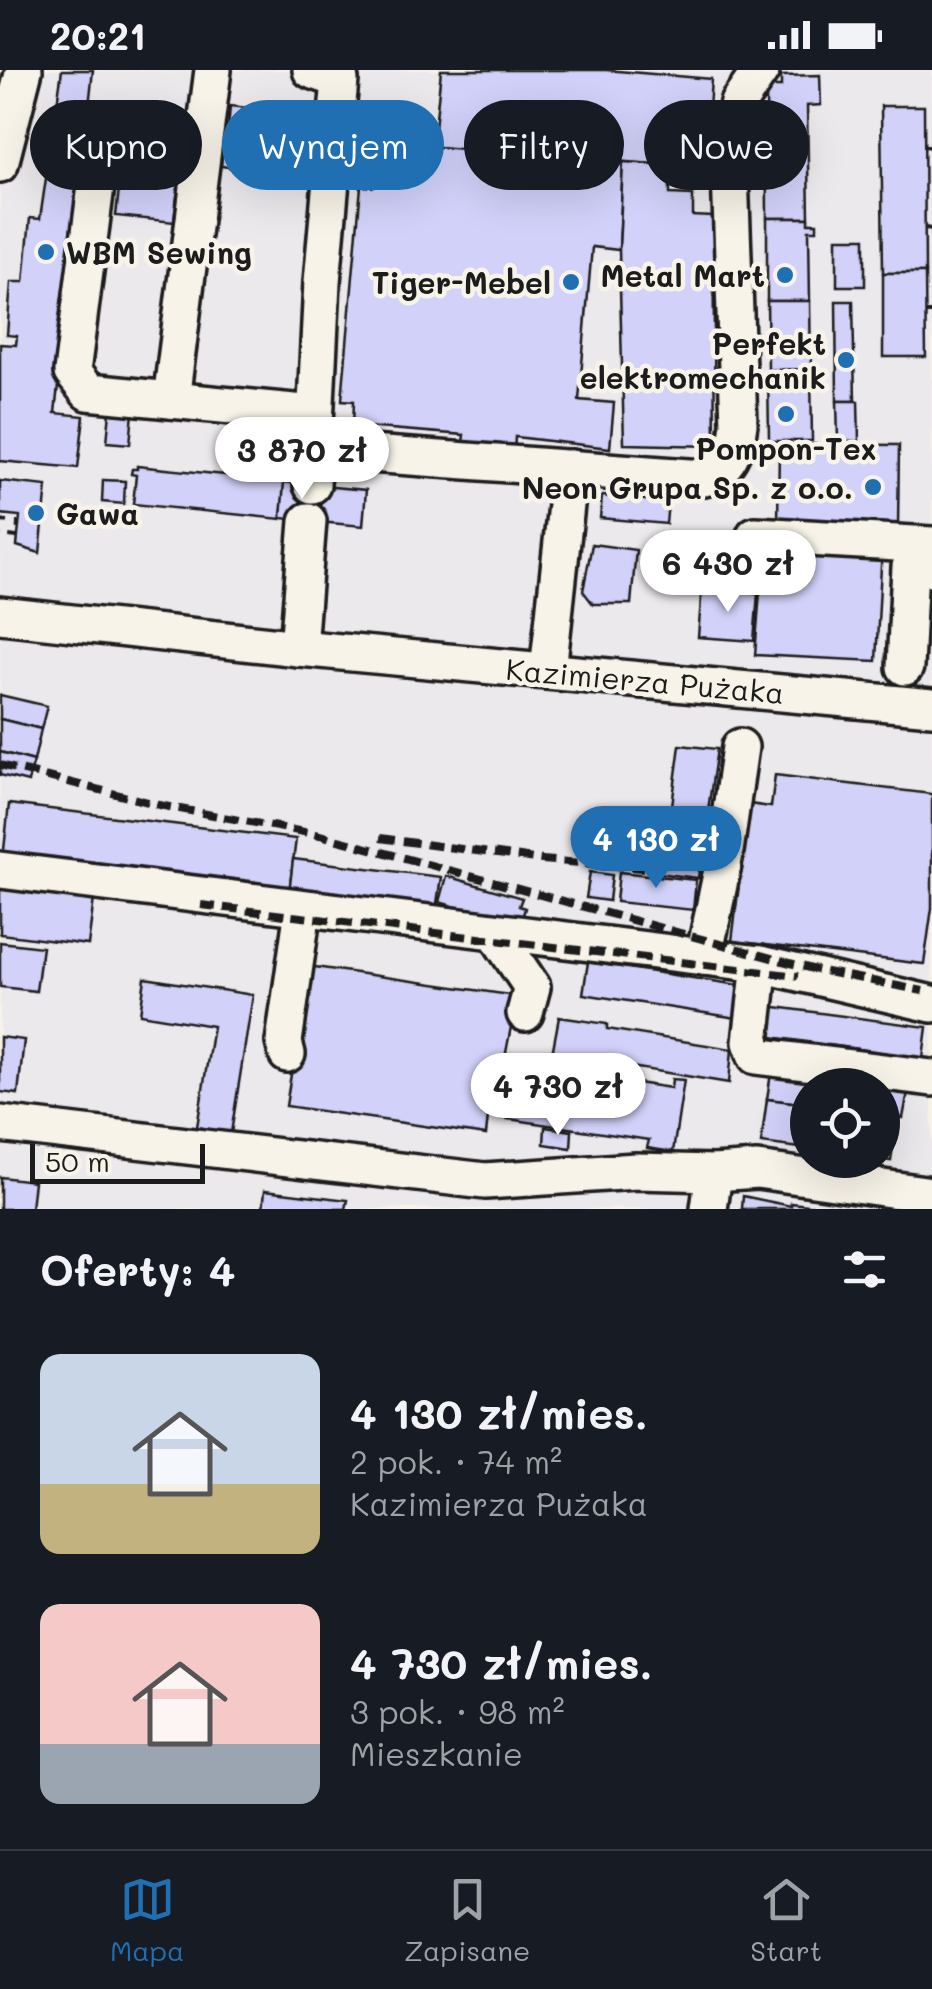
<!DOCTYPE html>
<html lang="pl">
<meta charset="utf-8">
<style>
:root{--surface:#171b24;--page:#242831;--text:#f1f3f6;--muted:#9ea1a6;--line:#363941;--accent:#1f6fb2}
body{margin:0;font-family:Mali,sans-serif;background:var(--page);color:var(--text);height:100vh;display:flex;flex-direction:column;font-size:38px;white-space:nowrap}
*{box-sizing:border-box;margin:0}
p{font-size:32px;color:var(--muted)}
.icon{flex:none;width:55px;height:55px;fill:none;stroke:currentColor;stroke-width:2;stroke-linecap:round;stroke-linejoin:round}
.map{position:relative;height:1139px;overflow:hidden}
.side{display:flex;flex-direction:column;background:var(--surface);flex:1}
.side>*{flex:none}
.top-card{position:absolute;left:30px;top:30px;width:872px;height:90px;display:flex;gap:20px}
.controls{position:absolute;left:790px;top:998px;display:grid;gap:20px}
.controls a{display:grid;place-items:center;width:110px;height:110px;border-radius:50%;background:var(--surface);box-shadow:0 10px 40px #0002;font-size:50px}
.scale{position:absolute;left:30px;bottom:25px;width:175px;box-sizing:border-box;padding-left:10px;border:5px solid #1c1c1c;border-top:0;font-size:28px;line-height:35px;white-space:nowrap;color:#1c1c1c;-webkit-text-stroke:8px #f7f3e8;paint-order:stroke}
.price{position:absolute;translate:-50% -85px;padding:0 22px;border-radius:35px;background:#fff;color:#222;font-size:32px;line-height:65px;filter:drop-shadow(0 2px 5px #0008)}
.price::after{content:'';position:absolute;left:50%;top:60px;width:30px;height:22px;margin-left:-15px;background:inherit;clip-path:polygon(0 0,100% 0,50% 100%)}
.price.current{background:var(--accent);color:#fff}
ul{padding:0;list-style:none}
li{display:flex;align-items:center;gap:30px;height:250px;padding:0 40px}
li span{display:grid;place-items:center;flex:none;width:280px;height:200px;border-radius:20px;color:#555}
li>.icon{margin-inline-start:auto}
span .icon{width:120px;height:120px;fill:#fffc;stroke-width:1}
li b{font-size:42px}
h2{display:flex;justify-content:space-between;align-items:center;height:120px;padding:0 40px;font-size:42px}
.pill{padding:0 35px;border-radius:45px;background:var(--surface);box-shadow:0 10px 40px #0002;font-size:35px;line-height:90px}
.pill.current{background:var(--accent);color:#fff}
.status{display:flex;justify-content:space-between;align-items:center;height:70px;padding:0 50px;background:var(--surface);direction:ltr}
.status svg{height:28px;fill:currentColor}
.tabs{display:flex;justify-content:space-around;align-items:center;height:140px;border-top:2px solid var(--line);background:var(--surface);font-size:28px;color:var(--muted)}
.tabs a{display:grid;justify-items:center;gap:5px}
.tabs .current{color:var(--accent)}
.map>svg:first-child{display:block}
.built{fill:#ece9ed;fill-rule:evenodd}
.building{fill:#d1d1f9;stroke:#1c1c1c;stroke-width:2.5}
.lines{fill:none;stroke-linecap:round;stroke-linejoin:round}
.minor-casing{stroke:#1c1c1c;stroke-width:42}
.path{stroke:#1c1c1c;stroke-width:4;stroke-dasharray:8 8;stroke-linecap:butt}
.minor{stroke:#f7f3e8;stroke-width:35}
.rail{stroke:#1c1c1c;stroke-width:8;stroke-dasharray:15 8;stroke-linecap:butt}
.poi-dot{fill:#1f6fb2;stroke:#f7f3e8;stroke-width:4}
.labels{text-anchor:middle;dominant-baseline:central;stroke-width:9;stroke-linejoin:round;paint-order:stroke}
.poi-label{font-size:30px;font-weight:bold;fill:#1c1c1c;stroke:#f7f3e8;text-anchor:end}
.street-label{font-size:30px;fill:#1c1c1c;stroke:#f7f3e8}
</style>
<div class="status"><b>20:21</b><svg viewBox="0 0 49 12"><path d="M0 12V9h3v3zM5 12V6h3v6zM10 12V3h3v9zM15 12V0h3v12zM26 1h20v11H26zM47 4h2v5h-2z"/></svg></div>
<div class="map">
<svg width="932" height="1139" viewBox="0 0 932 1139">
<rect width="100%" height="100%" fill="#f7f3e8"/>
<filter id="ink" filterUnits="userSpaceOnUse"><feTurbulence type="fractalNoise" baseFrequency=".01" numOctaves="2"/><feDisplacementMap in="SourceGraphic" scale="20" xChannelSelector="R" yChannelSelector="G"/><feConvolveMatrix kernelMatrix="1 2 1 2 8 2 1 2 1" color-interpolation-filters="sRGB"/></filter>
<g filter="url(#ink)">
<path class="built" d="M0 0H932V1139H0ZM808 1015H882V1090H808Z"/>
<g class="building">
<path d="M62 0H93L55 343 84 346 78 398 0 391V274L16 275 17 266 7 265 11 212H24L30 148 40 149Z"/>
<path d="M441 0H606L711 9 705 98 433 77Z"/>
<path d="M820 5 821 35 807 36 809 148H767L766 17H781V6Z"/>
<path d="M230 36 295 43 311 66H318L313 105 285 102V96L236 91 235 98 221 96 224 60H228Z"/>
<path d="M881 36H924L925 203H883Z"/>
<path d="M127 46 161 50 159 66 184 69 174 152 116 146Z"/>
<path d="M378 72 623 92 619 180 592 177 579 330 614 333 610 378 515 367 514 383 462 379 464 365 353 356 354 331 342 330 361 116 374 117Z"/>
<path d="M623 92 670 95V124L693 125V146L713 147 715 376 624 374 619 180Z"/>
<path d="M767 148H809V153H817V160H809L810 231H767Z"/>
<rect x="837" y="168" width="28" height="48"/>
<path d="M883 203H925L926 287H883Z"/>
<path d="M767 231H810L811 299 768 300Z"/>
<path d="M836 231H853L855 331H837Z"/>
<path d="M811 299 812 371H769L768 300Z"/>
<path d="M837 331H858L859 371H838Z"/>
<path d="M110 341 133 343 130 374 107 372Z"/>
<path d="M779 374 899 375 898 459 778 454Z"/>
<path d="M137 396 285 411 281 449 133 434 136 405 131 404 132 399H137Z"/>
<path d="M103 410 125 411 124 434 102 432Z"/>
<path d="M0 411 47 416 40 483 17 476 20 446 0 444Z"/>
<path d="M284 412 322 416 319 452 281 448Z"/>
<path d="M322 416 366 420 363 456 319 452Z"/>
<path d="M602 426 668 432 666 454 600 448Z"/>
<path d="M764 471 882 477 876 591 755 585Z"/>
<path d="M592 474 636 480 631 534H593L583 521Z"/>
<path d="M702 518 758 523 754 571 698 567Z"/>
<path d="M0 625 47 636 41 659 0 649Z"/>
<path d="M0 649 41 659 34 691 0 682Z"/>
<path d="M680 675 717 679 698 808 650 802 653 780 666 781Z"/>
<path d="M0 682 34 691 28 712 0 705Z"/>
<path d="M775 705 932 724V838L924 894 732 871 749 734 771 737Z"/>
<path d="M9 734 296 769 289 823 3 789Z"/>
<path d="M293 789 441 807 436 840 289 823Z"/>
<path d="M590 802 612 805 609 831 586 828Z"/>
<path d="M619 802 696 810 693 840 616 832Z"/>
<path d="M446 806 522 828 519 836 525 838 520 855 439 832Z"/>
<path d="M0 817 94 829 88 875 0 864Z"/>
<path d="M0 872 42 877 36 921 0 917Z"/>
<path d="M588 892 745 916 737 948 583 924Z"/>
<path d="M308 896 517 926 504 993 671 1018 672 1009 684 1010 673 1082 647 1078 649 1070 488 1046 486 1065 286 1036Z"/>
<path d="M145 908 253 925 231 1063 197 1057 213 956 140 944Z"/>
<path d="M768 936 927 957 923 988 764 966Z"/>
<path d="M559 947 607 954V959L732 979 729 1013 552 984Z"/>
<path d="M0 967 24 970 18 1024 0 1022Z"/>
<path d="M771 1003 855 1015H808V1034L767 1029Z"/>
<path d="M882 1019 908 1022 903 1048 882 1045Z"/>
<path d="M767 1029 808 1034V1079L761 1073Z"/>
<path d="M882 1045 897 1047 891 1091 882 1090Z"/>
<path d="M545 1057 572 1061 571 1078 544 1074Z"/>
<path d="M0 1107 34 1111 31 1139H0Z"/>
<path d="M265 1120 348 1130 346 1139H263Z"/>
<path d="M743 1126 791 1136V1133L840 1139H742Z"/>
</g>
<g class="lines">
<defs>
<g id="minor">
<path d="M311 0 340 10 322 212 312 415"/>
<path d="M0 94 24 0"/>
<path d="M96 116 72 302 88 322 315 344"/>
<path d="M171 330 213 0"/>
<path d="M314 380 704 408C729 398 736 380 739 354L729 75 738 33 761 0"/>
<path d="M755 465 932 475"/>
<path d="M0 545 298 578 932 637"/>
<path d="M298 578 308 451"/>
<path d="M905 597 910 497 932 498"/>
<path d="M548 601 570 398"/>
<path d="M0 800 760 894 751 972 756 986 932 1008"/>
<path d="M502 863 501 871 532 917 525 943"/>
<path d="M704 887 723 795 740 677"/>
<path d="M760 894 932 934"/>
<path d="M287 984 284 972 303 839"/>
<path d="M0 1054 485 1111 636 1101 714 1103 757 1100 932 1125"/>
<path d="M709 1139 714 1103"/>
</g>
</defs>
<use href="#minor" class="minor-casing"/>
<g class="path">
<path d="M924 76 932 77"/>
<path d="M925 158 932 159"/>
<path d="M926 243H932"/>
<path d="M0 451 18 453 17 467 0 465"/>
</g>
<use href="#minor" class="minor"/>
<g class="rail">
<path d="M0 695 164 736 320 765 812 899 923 921"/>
<path d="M380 768 542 790 644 798"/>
<path d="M201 835 798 906"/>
</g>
</g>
</g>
<g class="poi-dot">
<circle cx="46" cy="182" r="10"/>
<circle cx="785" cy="205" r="10"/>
<circle cx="571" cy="212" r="10"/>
<circle cx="846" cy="290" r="10"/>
<circle cx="786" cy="344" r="10"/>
<circle cx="873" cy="417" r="10"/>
<circle cx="36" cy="443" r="10"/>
</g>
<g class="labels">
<g class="poi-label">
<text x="66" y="182" text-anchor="start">WBM Sewing</text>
<text x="765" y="205">Metal Mart</text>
<text x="551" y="212">Tiger-Mebel</text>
<text x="826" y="273">Perfekt<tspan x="826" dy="34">elektromechanik</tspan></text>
<text x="786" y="378" text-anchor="middle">Pompon-Tex</text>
<text x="853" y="417">Neon Grupa Sp. z o.o.</text>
<text x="56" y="443" text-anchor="start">Gawa</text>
</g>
<g class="street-label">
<text transform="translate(645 610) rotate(5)">Kazimierza Pużaka</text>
</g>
</g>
</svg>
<div class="controls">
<a><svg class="icon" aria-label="locate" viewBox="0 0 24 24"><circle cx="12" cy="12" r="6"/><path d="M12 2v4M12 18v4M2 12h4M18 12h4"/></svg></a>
</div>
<div class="scale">50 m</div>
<b class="price" style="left:302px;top:432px">3 870 zł</b>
<b class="price" style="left:728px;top:545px">6 430 zł</b>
<b class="price current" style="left:656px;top:821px">4 130 zł</b>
<b class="price" style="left:558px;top:1068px">4 730 zł</b>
<div class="top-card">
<a class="pill">Kupno</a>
<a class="pill current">Wynajem</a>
<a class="pill">Filtry</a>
<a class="pill">Nowe</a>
</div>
</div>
<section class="side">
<h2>Oferty: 4<svg class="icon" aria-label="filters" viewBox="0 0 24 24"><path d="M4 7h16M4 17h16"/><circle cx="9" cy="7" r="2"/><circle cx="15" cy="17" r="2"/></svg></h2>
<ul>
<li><span style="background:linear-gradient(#c9d6e8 65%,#c2b280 0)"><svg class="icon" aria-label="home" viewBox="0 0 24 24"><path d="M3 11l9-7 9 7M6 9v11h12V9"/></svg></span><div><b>4 130 zł/mies.</b><p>2 pok. · 74 m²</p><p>Kazimierza Pużaka</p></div></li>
<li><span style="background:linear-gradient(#f6c9c9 70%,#9aa5b1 0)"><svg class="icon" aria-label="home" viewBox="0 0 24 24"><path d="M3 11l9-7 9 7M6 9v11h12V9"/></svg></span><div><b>4 730 zł/mies.</b><p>3 pok. · 98 m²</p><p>Mieszkanie</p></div></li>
</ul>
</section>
<nav class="tabs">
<a class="current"><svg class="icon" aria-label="map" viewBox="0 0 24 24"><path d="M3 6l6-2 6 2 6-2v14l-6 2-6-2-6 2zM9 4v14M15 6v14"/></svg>Mapa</a>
<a><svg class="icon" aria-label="saved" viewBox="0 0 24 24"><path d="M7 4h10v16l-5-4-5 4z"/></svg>Zapisane</a>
<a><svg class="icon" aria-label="home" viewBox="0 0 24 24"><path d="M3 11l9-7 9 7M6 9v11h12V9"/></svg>Start</a>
</nav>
